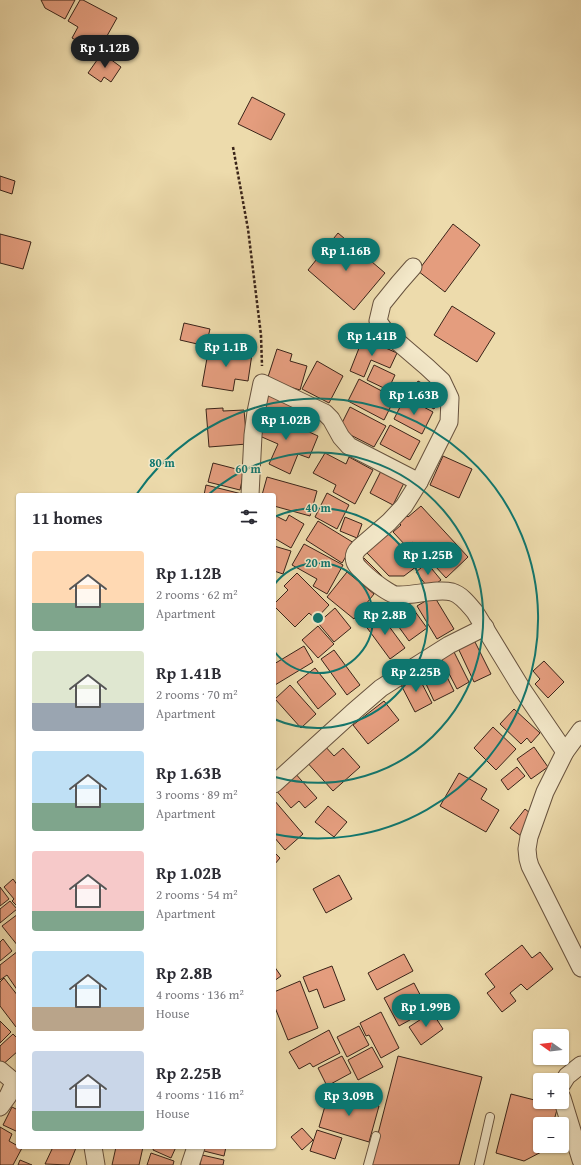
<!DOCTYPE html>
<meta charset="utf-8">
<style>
:root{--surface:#fff;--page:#f7f7f7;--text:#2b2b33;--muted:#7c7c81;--accent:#0f766e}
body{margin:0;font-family:"Gentium Book Plus",serif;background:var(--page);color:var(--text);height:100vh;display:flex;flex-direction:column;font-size:15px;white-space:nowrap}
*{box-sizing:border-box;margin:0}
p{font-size:13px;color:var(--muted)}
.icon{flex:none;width:22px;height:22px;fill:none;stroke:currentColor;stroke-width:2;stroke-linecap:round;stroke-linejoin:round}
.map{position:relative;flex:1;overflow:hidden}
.details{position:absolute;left:16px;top:493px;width:260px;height:656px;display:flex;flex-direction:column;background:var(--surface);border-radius:4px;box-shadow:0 1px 3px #0004}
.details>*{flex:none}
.needle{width:26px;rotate:284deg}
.controls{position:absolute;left:533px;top:1029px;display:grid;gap:8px}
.controls a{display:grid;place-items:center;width:36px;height:36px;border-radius:4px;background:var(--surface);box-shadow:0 1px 3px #0004;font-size:20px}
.price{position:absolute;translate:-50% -34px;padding:0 9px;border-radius:14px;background:var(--accent);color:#fff;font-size:13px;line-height:26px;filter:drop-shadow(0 1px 2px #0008)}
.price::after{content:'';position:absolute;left:50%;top:24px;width:12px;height:9px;margin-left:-6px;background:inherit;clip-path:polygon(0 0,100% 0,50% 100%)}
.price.current{background:#222;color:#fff}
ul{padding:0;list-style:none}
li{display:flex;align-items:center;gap:12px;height:100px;padding:0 16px}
li span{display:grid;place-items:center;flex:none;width:112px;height:80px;border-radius:4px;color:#555}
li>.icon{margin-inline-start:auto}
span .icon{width:48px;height:48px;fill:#fffc;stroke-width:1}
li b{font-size:17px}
h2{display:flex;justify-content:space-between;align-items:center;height:48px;padding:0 16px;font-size:17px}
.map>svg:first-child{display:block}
.building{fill:#e49d7e;stroke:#3a2419}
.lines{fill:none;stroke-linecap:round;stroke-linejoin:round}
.service-casing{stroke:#67523e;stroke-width:10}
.minor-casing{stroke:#67523e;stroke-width:19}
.path{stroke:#3a2419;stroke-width:2.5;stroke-dasharray:3 2;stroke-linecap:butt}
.service{stroke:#f3e8c9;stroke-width:8}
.minor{stroke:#f3e8c9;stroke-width:17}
.ring{fill:none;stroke:#0f766e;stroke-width:2}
.centre{fill:#0f766e;stroke:#f3e8c9;stroke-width:2}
.ring-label{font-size:12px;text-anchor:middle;font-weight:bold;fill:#0f766e;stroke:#f3e8c9;stroke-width:3;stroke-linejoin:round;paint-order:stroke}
</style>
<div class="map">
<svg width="581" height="1165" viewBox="0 0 581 1165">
<rect width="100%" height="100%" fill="#eddbac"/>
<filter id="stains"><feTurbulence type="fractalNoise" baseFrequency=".005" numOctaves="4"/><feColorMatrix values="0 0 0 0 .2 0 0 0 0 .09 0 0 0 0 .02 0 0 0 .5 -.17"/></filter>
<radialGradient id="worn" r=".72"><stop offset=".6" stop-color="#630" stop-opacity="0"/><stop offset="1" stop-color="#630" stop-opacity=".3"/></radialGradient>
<g class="building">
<path d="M41 0H75L65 19 45 8Z"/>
<path d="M80 0H83L117 18 98 52 72 38 78 27 68 21Z"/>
<path d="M102 53 121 67 111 82 104 77 101 82 88 73Z"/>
<path d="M252 97 285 114 271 140 238 124Z"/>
<path d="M0 176 15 181 12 194 0 190Z"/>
<path d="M453 224 480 245 445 292 418 271Z"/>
<path d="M338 233 385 273 354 310 308 270Z"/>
<path d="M0 234 31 242 23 269 0 263Z"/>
<path d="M452 306 495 333 477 362 434 335Z"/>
<path d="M184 323 210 329 206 346 180 340Z"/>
<path d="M363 338 397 353 390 368 371 360 364 377 350 371Z"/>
<path d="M209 347 252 354 248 381 235 379 233 391 202 386Z"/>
<path d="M277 349 292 354 290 361 307 366 300 390 267 380Z"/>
<path d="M317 361 343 376 329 403 302 389Z"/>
<path d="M374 365 395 375 388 390 367 380Z"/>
<path d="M359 379 395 398 384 420 348 401Z"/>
<path d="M418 381 442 394 434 409 410 396Z"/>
<path d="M269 392 318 412 311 430 261 409Z"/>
<path d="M405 397 433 412 422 434 394 419Z"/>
<path d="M350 407 386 426 374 447 339 429Z"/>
<path d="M223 408V411L244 410 247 444 209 447 206 409Z"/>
<path d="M265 412 318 436 309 458 298 454 290 474 269 464 278 444 255 434Z"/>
<path d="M390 425 420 441 410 460 380 444Z"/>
<path d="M325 453 346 464 349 457 373 470 355 504 333 492 336 485 313 473Z"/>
<path d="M443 456 472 469 459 498 430 485Z"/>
<path d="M213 463 244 471 240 490 208 482Z"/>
<path d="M383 467 406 479 393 505 370 493Z"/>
<path d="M267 477 317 491 310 516 274 506V495H262Z"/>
<path d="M206 485 242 494V495H204Z"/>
<path d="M327 493 349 505 337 529 315 517Z"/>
<path d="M421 506 468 557 446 578 413 542 407 547 393 532 401 525 397 521 405 514 408 517Z"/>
<path d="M274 515 286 521 289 515 304 524 291 548 274 538Z"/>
<path d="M345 517 362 524 357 538 340 531Z"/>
<path d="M318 521 354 543 342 563 306 540Z"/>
<path d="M388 532 406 552 413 546 425 560 404 576H389L367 553Z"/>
<path d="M304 544 343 565 327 594 313 586 317 579 292 565Z"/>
<path d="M274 546 291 551 283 574 274 571Z"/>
<path d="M364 558 382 576 377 582 359 564Z"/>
<path d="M427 563 441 580 429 589 416 572Z"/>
<path d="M347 572 374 594 354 619 327 597Z"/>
<path d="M297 573 329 605 316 619 309 613 295 627 274 606V604L288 590 284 586Z"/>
<path d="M434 596 454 629 437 639 417 606Z"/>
<path d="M406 599 427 628 409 641 388 612Z"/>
<path d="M335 608 351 628 334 642 318 623Z"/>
<path d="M380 614 405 648 390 659 365 625Z"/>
<path d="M318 626 334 644 318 658 302 640Z"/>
<path d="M474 640 491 674 474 682 458 648Z"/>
<path d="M304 646 313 662 275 685 274 664Z"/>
<path d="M334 650 360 685 347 695 321 659Z"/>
<path d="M454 652 469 682 457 689 441 658Z"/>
<path d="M439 661 454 691 434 701 420 671Z"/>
<path d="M544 661 564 682 548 698 535 684 540 679 533 671Z"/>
<path d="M315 668 336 694 318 709 297 682Z"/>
<path d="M417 674 432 703 415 712 400 683Z"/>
<path d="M290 685 316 714 301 728 275 699Z"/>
<path d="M384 701 399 720 368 744 353 725Z"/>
<path d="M514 709 540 733 531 743 527 738 521 744 500 724Z"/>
<path d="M493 727 516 749 496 770 474 748Z"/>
<path d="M323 744 334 756 343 748 360 767 333 791 305 760Z"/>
<path d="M534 747 548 767 531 779 517 759Z"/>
<path d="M517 767 525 776 508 790 501 780Z"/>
<path d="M294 772 317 798 305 808 299 801 291 808 275 789Z"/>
<path d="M459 773 487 789 481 799 499 810 486 832 440 806Z"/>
<path d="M274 800 303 834 285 850 274 837Z"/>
<path d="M328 806 347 822 334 837 315 822Z"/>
<path d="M525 809 535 817 521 836 510 828Z"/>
<path d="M274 852 280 858 274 865Z"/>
<path d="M339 875 352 899 326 913 313 889Z"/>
<path d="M13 879 18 886V907L12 901 14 899 4 887Z"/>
<path d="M0 887 9 899 0 906Z"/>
<path d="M10 901 17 909 0 923V909Z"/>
<path d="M18 914V946L2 926Z"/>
<path d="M3 939 12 951 0 961V942Z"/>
<path d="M522 945 532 958 540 952 553 969 527 990 521 984 510 993 516 1001 502 1012 487 993 495 987 485 974Z"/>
<path d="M18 951V991L7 975 0 980V965Z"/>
<path d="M404 954 413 971 377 990 368 973Z"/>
<path d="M274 966 281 976 274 981Z"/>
<path d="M332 966 345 1000 324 1008 317 989 309 992 303 977Z"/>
<path d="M4 978 18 996V1025L16 1027 0 1006V982Z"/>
<path d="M300 981 318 1028 288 1040 274 1005V992Z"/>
<path d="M414 983 428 1010 399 1026 384 998Z"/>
<path d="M381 1012 399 1048 381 1058 369 1035 366 1036 360 1023Z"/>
<path d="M432 1012 443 1029 421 1045 409 1027Z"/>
<path d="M0 1021 11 1032 0 1043Z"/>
<path d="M359 1026 369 1045 347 1057 337 1037Z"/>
<path d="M329 1030 340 1053 313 1067 310 1063 299 1069 289 1052Z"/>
<path d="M13 1034 18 1039V1051L1 1066 0 1065V1046Z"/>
<path d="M372 1047 383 1067 358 1080 348 1060Z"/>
<path d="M342 1056 351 1073 327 1086 318 1068Z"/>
<path d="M398 1056 482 1077 459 1165H370Z"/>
<path d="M329 1092 379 1106 369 1142 319 1127Z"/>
<path d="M511 1094 558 1106 553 1124H540V1146H547V1149L524 1161 496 1153Z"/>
<path d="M12 1107 18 1110V1132L3 1125Z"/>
<path d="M0 1127 12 1134 9 1141 18 1146V1147L22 1148 13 1165H0Z"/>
<path d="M302 1128 313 1140 302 1150 291 1137Z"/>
<path d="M317 1130 342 1138 335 1159 310 1151Z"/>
<path d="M53 1147 76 1148 69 1165 45 1164Z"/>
<path d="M116 1147H143L139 1165H112Z"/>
<path d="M154 1147H176L171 1158 153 1150Z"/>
<path d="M205 1147H226L224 1156 204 1151Z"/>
<path d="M151 1153 174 1161 173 1165H147Z"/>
<path d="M202 1155 224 1160 223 1165H200Z"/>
<path d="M20 1160 32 1165H18Z"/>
</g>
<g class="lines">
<defs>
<g id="service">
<path d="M368 1165 376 1136"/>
<path d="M479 1165 490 1117"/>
</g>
<g id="minor">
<path d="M413 267 399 283 382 304 378 321 385 331 427 367 442 381 450 398 449 422 419 482 404 506 389 522 359 548C355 552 353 556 355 562 357 570 389 595 397 595 413 596 437 588 452 592 462 595 469 605 475 612L522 689 565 752"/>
<path d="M250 495 253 435 256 412 262 383 325 413 331 419 341 437 349 446 419 482"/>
<path d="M581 730 565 752 545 792 529 837 527 849 528 859 530 866 581 968"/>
<path d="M274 784 352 713 381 688 449 645 485 627"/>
<path d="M0 1070 12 1080 14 1083 8 1096 0 1107"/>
<path d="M562 1084 567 1076 581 1065"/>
<path d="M562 1098 581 1160"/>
<path d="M93 1147 96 1165"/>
<path d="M190 1165 196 1147"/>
</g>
</defs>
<use href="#service" class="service-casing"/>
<use href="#minor" class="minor-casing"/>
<path class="path" d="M233 147 248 229 261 335 262 366"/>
<use href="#service" class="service"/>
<use href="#minor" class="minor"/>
</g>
<g class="ring">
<path d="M274 585A55 55 0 1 1 274 651"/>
<path d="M274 517A110 110 0 1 1 274 719"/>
<path d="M209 494A165 165 0 1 1 275 777"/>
<path d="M136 495A220 220 0 1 1 274 834"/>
</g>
<circle cx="318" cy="618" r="6" class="centre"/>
<g class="ring-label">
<text x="162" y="467">80 m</text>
<text x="248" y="473">60 m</text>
<text x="318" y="512">40 m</text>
<text x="318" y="567">20 m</text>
</g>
<rect width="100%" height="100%" filter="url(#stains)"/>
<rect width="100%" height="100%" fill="url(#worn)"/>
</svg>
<div class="controls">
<a><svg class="needle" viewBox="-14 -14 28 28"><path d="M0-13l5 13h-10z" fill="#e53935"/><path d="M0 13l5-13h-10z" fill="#7c7c81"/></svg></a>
<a>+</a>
<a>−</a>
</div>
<b class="price current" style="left:105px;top:69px">Rp 1.12B</b>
<b class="price" style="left:346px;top:272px">Rp 1.16B</b>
<b class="price" style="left:372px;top:357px">Rp 1.41B</b>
<b class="price" style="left:226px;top:368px">Rp 1.1B</b>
<b class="price" style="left:414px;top:416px">Rp 1.63B</b>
<b class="price" style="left:286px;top:441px">Rp 1.02B</b>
<b class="price" style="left:428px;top:576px">Rp 1.25B</b>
<b class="price" style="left:385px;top:636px">Rp 2.8B</b>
<b class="price" style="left:416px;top:693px">Rp 2.25B</b>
<b class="price" style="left:426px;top:1028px">Rp 1.99B</b>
<b class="price" style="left:349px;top:1117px">Rp 3.09B</b>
<section class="details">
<h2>11 homes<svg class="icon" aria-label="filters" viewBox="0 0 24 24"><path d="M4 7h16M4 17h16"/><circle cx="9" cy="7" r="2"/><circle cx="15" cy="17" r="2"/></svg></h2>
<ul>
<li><span style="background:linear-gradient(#ffd9b3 65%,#7fa58c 0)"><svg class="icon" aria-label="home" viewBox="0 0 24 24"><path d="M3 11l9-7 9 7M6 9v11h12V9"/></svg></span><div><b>Rp 1.12B</b><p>2 rooms · 62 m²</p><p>Apartment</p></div></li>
<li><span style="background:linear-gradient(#dfe7d0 65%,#9aa5b1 0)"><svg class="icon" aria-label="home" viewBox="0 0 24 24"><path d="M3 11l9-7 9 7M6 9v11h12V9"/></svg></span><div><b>Rp 1.41B</b><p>2 rooms · 70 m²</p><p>Apartment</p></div></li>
<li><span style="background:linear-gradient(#bfe0f5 65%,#7fa58c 0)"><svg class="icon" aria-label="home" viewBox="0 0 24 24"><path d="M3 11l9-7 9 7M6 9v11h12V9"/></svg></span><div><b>Rp 1.63B</b><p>3 rooms · 89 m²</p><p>Apartment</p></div></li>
<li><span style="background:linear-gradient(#f6c9c9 75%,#7fa58c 0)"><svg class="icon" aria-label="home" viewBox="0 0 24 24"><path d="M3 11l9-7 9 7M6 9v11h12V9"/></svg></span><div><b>Rp 1.02B</b><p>2 rooms · 54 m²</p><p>Apartment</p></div></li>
<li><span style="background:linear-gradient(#bfe0f5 70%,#b9a48a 0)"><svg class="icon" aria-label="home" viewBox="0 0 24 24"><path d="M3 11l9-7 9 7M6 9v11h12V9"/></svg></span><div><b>Rp 2.8B</b><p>4 rooms · 136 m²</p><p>House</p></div></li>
<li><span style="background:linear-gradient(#c9d6e8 75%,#7fa58c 0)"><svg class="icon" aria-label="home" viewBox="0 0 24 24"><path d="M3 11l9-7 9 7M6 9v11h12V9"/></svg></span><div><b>Rp 2.25B</b><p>4 rooms · 116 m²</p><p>House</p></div></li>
</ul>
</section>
</div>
